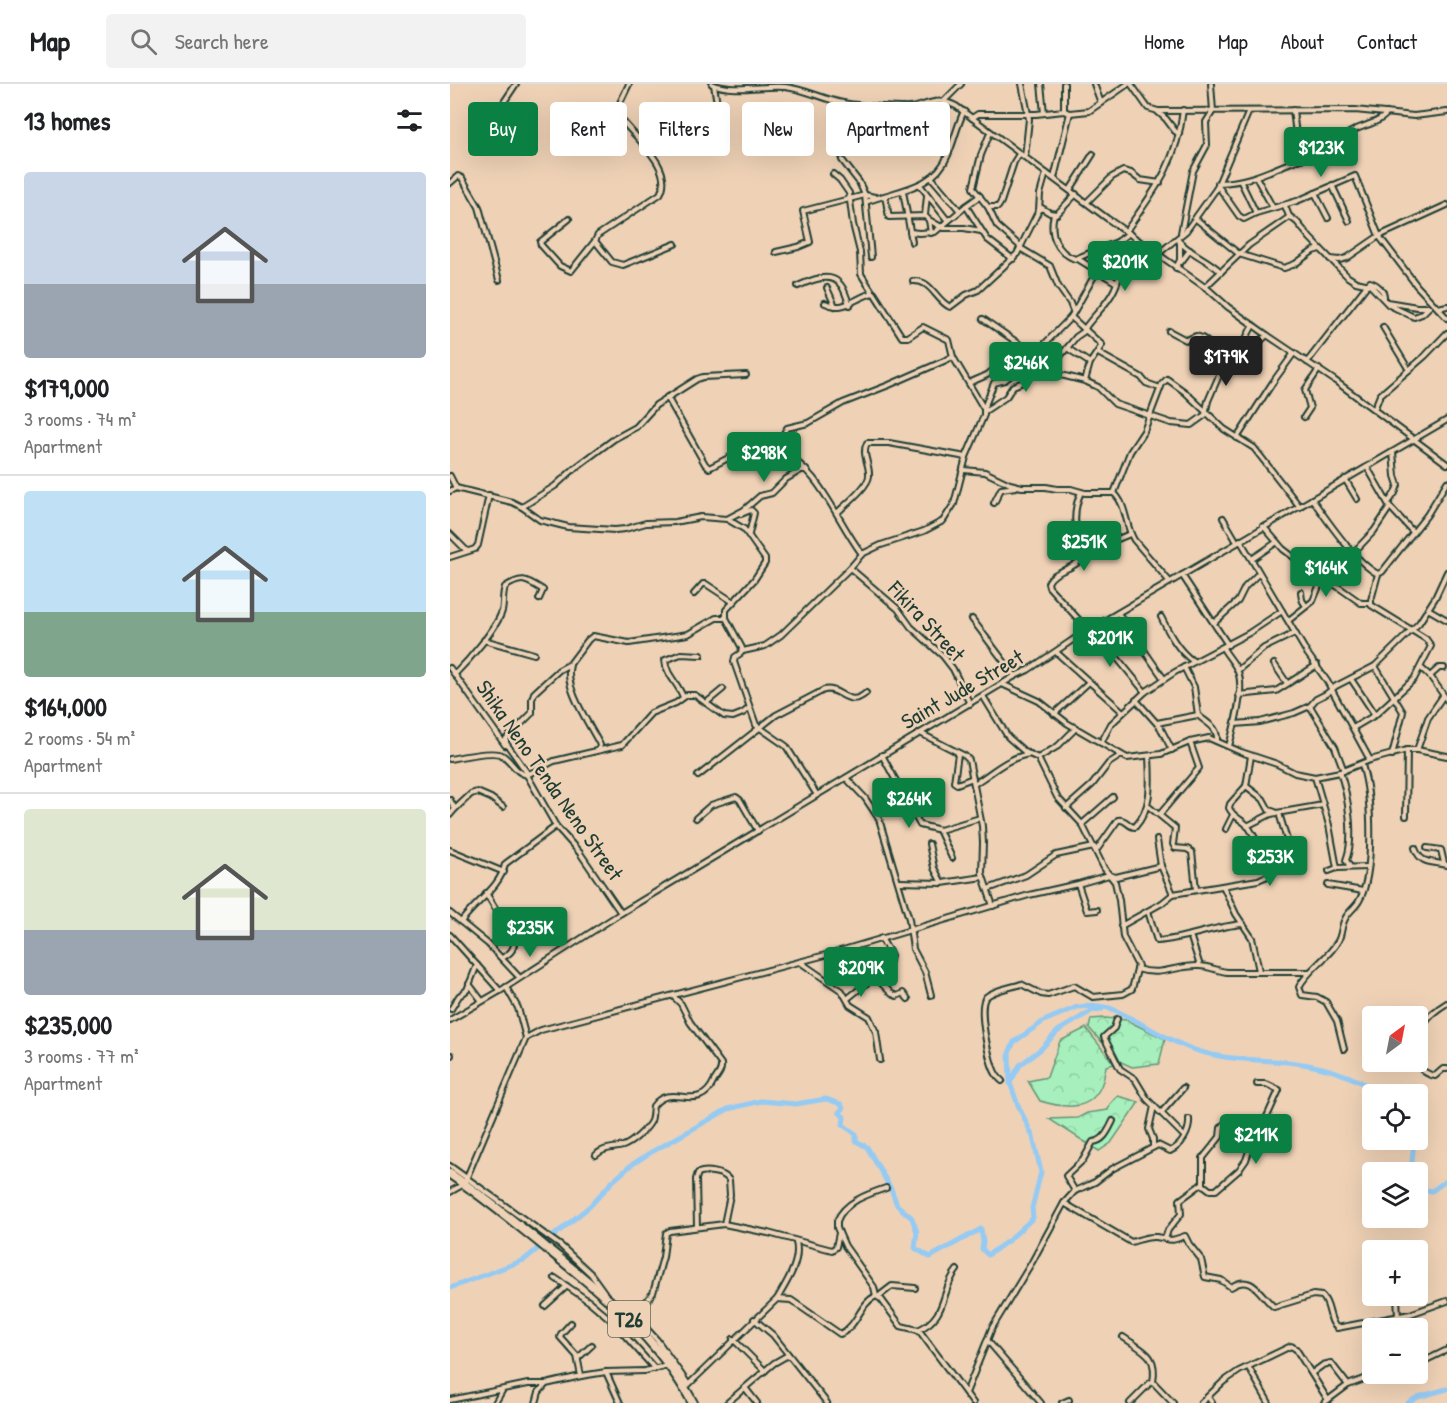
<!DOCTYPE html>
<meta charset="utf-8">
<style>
:root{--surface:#fff;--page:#f2f2f2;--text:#202124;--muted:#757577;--line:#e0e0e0;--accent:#0b8043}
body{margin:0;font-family:"Patrick Hand",sans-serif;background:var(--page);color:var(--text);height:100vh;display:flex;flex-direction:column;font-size:22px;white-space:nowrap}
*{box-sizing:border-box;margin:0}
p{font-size:20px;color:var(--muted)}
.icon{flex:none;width:33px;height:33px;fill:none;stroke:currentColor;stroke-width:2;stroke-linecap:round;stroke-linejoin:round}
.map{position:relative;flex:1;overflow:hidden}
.details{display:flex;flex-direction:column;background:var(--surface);width:450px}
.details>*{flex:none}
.banner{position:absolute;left:18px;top:18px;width:570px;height:54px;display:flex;gap:12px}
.needle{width:39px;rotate:32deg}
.tools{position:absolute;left:912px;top:922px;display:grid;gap:12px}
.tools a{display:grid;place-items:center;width:66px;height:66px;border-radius:6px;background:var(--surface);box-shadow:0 6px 24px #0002;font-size:30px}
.price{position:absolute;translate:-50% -51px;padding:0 14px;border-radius:6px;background:var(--accent);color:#fff;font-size:20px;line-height:39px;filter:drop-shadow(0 2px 3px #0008)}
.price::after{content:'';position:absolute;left:50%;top:36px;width:18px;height:14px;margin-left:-9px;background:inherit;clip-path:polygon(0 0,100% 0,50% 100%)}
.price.current{background:#222;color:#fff}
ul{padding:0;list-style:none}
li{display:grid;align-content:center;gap:12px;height:318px;padding:0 24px}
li+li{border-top:2px solid var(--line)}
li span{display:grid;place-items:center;height:186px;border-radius:6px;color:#555}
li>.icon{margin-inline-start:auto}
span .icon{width:108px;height:108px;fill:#fffc;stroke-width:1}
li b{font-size:26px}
h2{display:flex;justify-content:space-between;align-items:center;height:72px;padding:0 24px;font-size:26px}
.pill{padding:0 21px;border-radius:6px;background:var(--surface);box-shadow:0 6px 24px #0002;font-size:21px;line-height:54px}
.pill.current{background:var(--accent);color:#fff}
header{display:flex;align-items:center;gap:36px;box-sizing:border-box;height:84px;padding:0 30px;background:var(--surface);border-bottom:2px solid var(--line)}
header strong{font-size:28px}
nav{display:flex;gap:33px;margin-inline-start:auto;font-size:21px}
.search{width:420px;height:54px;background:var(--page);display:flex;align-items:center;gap:15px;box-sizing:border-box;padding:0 21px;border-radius:6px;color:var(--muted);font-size:22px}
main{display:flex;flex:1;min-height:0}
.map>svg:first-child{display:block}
.forest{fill:url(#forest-crowns);stroke:#639678;stroke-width:1.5}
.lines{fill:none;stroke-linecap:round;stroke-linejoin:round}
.river{stroke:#95caf3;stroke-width:5}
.minor-casing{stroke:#1f3d34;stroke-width:8}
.trunk-casing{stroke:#1f3d34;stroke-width:12}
.minor{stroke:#efd2b6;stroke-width:4}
.trunk{stroke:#efd2b6;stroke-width:8}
.labels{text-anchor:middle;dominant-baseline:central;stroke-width:5;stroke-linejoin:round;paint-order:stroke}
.shield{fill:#efd2b6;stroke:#5d6a5b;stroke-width:1.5}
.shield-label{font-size:21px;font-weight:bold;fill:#1f3d34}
.street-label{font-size:22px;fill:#1f3d34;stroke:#efd2b6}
</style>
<header>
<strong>Map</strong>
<div class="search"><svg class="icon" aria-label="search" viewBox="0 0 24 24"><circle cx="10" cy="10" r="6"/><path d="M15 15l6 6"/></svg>Search here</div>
<nav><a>Home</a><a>Map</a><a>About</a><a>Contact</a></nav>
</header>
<main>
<section class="details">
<h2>13 homes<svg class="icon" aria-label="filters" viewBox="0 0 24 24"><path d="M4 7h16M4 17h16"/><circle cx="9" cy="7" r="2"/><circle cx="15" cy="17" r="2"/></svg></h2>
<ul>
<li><span style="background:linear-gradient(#c9d6e8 60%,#9aa5b1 0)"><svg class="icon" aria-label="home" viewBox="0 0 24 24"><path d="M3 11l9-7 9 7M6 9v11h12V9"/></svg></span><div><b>$179,000</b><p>3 rooms · 74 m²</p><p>Apartment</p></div></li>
<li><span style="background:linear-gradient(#bfe0f5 65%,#7fa58c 0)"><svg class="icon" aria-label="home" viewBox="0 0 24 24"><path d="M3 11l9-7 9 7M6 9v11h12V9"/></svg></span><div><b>$164,000</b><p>2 rooms · 54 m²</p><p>Apartment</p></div></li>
<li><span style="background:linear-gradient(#dfe7d0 65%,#9aa5b1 0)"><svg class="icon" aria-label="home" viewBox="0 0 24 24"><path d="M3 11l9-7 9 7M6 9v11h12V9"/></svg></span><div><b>$235,000</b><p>3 rooms · 77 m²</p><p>Apartment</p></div></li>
</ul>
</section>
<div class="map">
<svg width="997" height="1319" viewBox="0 0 997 1319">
<defs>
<pattern id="forest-crowns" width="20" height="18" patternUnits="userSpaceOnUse" patternTransform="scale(1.5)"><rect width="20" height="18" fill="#a7efbc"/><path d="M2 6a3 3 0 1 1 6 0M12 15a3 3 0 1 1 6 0" fill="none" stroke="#8fcea2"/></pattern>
</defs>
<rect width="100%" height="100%" fill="#efd2b6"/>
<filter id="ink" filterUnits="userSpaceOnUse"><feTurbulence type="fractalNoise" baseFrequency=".0167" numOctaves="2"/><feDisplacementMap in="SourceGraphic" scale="12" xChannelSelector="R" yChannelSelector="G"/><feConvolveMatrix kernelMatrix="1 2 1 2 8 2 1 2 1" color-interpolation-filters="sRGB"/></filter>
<g filter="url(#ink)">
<g class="forest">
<path d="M655 934 676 936 715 955 709 980 682 983 669 977 639 944 641 935Z"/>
<path d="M636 944 664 980 656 982C651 1024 626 1028 590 1017L578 997 597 993 610 957Z"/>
<path d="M668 1012 689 1018 661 1059 649 1067 599 1035 628 1034 637 1029 658 1026 660 1020Z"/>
</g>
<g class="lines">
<g class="river">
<path d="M561 997 570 981 591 965 608 947 643 926 652 925"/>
<path d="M961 1089 964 1056"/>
<path d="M968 1103 969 1105 982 1107 997 1096"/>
<path d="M0 1204 74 1176 140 1122 162 1098 180 1082 198 1070 278 1025 311 1017 346 1020 376 1015 391 1020 393 1025 389 1028 394 1033 393 1041 406 1050V1057L417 1063 441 1105 447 1121 462 1134 467 1148 465 1164 480 1173 531 1145 533 1158 532 1165 538 1171 559 1156 583 1134 582 1124 591 1088 583 1053 568 1021 560 999 559 969 564 958 594 937 627 923 648 922 660 924C688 936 714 955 742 965 769 975 796 975 824 977 862 979 900 988 932 1011"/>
<path d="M958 1319 968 1313 997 1305"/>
</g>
<defs>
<g id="minor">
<path d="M179 0 168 23V31C180 50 226 83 210 110L148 151 145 157 162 178 173 181 225 160"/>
<path d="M262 0C285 9 311 1 335 3 355 5 373 15 393 19 412 23 433 23 453 24 473 26 483 10 506 22L658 135 759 206 778 223 817 251 884 296 997 380"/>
<path d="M572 0 579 35 575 73"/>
<path d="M591 0 594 29"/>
<path d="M644 0 651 19"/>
<path d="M681 0 698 24 708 27 905 26 964 32 997 28"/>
<path d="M264 1 272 50"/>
<path d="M494 17 511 0"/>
<path d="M50 24 66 0"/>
<path d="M843 26 849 76"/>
<path d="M614 27V0"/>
<path d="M708 28 716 35 725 47 729 50"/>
<path d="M522 34 528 30H586L614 27 620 29"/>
<path d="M540 49 531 71 523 104 538 123 547 142 570 162"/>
<path d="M392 76 409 98 415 111 421 173"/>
<path d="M383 90 390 96 399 109 403 140 410 168 411 190 423 209"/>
<path d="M481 93 510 127"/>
<path d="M806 93 823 124"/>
<path d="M604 94 620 29 639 27 678 0"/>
<path d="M791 98 806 129"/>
<path d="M0 99 8 92 12 94 29 123 49 196"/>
<path d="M768 99C799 98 817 88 844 77 855 73 866 74 876 69 886 64 891 54 901 48 911 41 929 40 937 29"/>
<path d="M470 101 498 137"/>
<path d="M882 101 899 137"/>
<path d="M768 102 789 132 794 135 806 129 847 117 905 92 929 152 967 202 997 234"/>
<path d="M620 106 643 70"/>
<path d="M453 107 462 158"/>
<path d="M865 109 878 134"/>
<path d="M435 112 439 133 475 132 479 136 481 149"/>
<path d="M416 118C445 106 484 106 498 71 504 57 507 42 514 27"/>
<path d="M637 118 662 93 673 87 681 89 690 96 710 99"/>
<path d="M516 122 530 112"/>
<path d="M538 123H548L551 118 564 78 569 70"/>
<path d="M590 123 600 129 607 130 626 110"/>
<path d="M604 130C599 149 606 168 625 175L667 158 679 149"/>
<path d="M475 131 477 112"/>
<path d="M839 132 847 138 860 154 898 193 906 198 920 201 939 221 964 233 972 230 979 223"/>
<path d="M119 135 90 158 91 161 110 182 121 187 145 157"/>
<path d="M746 135 789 170 834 184 845 180 863 167 870 165"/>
<path d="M479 136 493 144H514L531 147"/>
<path d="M676 147C705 106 727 79 733 26"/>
<path d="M460 148 469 149 485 148 516 122 537 155 563 175"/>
<path d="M731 149 743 87 757 61 756 38 763 27 761 0"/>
<path d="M727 155C738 169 758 175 771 188"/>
<path d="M570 164 600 182 608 202 620 219 623 227"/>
<path d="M326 168 348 163 360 158 353 127 415 111 425 113"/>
<path d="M708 170 736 147 766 105 799 27"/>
<path d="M628 175 667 199"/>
<path d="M880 175 889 176 897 174 929 152 997 121"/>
<path d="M731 178 740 166"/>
<path d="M726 184 730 176V159"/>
<path d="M644 185 655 164"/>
<path d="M463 197C482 196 485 216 500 223L516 211 528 206 567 170 589 126 590 110 596 89"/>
<path d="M348 202C359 197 379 188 389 199 395 204 396 214 400 221"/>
<path d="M755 203 799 161 838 134 839 132 835 122"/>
<path d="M377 204 385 222"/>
<path d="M937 218 967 223H979"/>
<path d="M988 224 997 222"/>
<path d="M621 233 647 187"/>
<path d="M533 235 578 266 603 289 635 297"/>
<path d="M933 243 959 286"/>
<path d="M635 244C644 231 657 221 664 206 673 187 673 173 687 155"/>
<path d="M793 260 806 261 817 251"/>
<path d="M617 264 640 279"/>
<path d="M765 265 766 277 772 288"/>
<path d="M648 269 691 293 696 299 710 304"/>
<path d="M857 278 918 200 920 198C927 200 935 207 934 214"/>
<path d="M794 284 796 268 793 260 803 241"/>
<path d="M599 286 626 253 636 246"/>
<path d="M519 299 537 291 572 263"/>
<path d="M217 313 255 380 259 384 286 370 302 355C310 356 316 360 324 363 371 385 383 431 412 470"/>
<path d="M534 324 544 299 555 296 574 281 621 233 652 261 640 279 635 297 648 303 665 320 721 339 741 341 755 331 758 317 777 273 752 254 746 252 736 256 719 247"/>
<path d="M924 326 930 311 975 272 997 249"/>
<path d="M535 327 556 313 563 302 576 297 581 288 577 279"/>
<path d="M854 333 860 324 855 306 869 285"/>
<path d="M787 354 823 298 844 269"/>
<path d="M325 364 337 344 358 339 393 319 439 301 503 273"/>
<path d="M917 383 940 423 963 448"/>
<path d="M514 386 535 388 560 400 572 403H596L607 405H621L635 409H664C677 421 675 442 684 456L720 498"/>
<path d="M0 392 6 404"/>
<path d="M895 395 907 415"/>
<path d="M0 407 6 404 62 418 72 423 90 436 118 443 165 446 175 445 196 439 225 438 251 433 277 435 294 445 315 475V479L304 496 276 526V534L292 564 291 569 285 573 284 578 306 641 336 662 367 711"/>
<path d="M631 408C625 421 624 437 627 451 629 459 632 466 631 475 622 487 604 485 598 499L599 503 630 537 646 548 695 608"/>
<path d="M664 409 680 368 694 347 712 300 717 295 735 308 774 345 804 364 850 423"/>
<path d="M862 415C877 436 906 479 928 490L932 488 977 431 997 398"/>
<path d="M544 419 551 405 566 403"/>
<path d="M938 419 945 409 948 401 945 392 943 368"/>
<path d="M72 423 105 402 125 384 164 355 186 343 206 321 247 295 253 293 296 291"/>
<path d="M387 429C395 421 418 403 419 392 420 380 411 370 417 359H439L516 373"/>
<path d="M291 430 301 426 304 429 299 450"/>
<path d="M773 434 787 458"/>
<path d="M277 435 294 426 310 412 322 409 336 395 351 386H356"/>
<path d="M813 442 833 465 872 495"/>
<path d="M0 450 17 467"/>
<path d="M790 456 857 569 877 597 920 676"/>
<path d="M636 468 680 450"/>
<path d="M904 468 924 447 940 423"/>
<path d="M0 473 25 465 28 461 39 411"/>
<path d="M802 475 827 458"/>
<path d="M400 484 448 525 461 543 493 572 503 585 520 620"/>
<path d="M732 491 778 561"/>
<path d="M870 499 878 503 884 500 911 519H920"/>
<path d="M851 508 852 516 856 522"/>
<path d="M244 510 253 500H256L282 517"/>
<path d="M978 525 997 536"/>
<path d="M668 529 714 595"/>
<path d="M711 533C719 549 728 567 743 577"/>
<path d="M522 535 565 592"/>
<path d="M839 536 863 517 872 495 883 484 881 477 890 469"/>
<path d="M765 538 788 517 795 503 809 489"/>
<path d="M34 556 84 570"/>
<path d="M773 564C777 572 785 579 788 588 795 605 784 644 779 662"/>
<path d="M293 567 315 562 331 551 400 484 412 470 431 461 474 447 493 437 504 420 516 373 534 331V325L503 273 499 256 473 243 458 253H452L424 209C406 212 395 229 375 219"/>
<path d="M606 568 673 628"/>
<path d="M824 580 837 599"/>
<path d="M120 581C113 603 140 641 150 661L149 665"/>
<path d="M925 582 953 628 942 671"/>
<path d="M734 583 744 603 748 631C757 640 768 642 767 657"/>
<path d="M0 584 55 661"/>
<path d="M971 584 980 592 997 616"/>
<path d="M788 586 814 564 845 549"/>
<path d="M5 590C18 577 47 544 52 527 54 519 52 511 55 503 72 492 76 495 93 506L89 515"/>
<path d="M980 592 989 584H994"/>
<path d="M901 595 925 631"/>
<path d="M552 600 589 617 617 639 677 674 711 670 740 658 759 654 791 668 827 680 845 689 865 693 890 688 920 676 957 666H967L997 672"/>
<path d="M789 611 826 607 867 581"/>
<path d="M533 612 558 653 575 668 588 674 607 713 632 740 654 784 665 798 669 816 673 853 688 882 682 905 673 910 643 913 624 902 598 911 591 910 571 900C561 904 545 905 536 913 527 922 539 979 546 990 548 994 549 994 552 997"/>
<path d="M233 613C228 599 216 591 215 576L231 570 251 571"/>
<path d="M686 616 710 643 722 666"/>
<path d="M256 619 273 605"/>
<path d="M860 622 885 663 894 687"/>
<path d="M604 630 639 598"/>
<path d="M707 639 748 631"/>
<path d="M785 640 810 638 844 629 860 622 866 615 876 610 886 602 925 582 969 539 985 514 997 488"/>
<path d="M903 644 925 631 964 595 981 562 976 555 921 521V516L928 490"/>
<path d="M470 649 515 672 519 676 532 742 533 759 532 789 543 822"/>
<path d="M651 659 661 640 695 608 725 588 799 549 832 527"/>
<path d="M967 666 978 634 993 612"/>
<path d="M508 670 504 698 507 700 523 694"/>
<path d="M432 671 470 741 490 746 530 734"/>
<path d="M588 674 608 662 626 644"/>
<path d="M0 675C10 673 44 666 52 671 62 677 65 689 77 691L104 677 172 661 201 629 226 619 237 611H245L274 632 283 633 293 629 299 624"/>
<path d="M890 688C898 711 905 754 896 776L900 783"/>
<path d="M78 690 56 659V655L82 629V615L84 609 109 586 120 580 138 556 143 552 179 559 238 550 266 534H276"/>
<path d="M77 691 106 742 130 769 171 829"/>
<path d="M248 692 326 631 374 606C390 602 398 625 416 609"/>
<path d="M865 693 879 741 887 784"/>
<path d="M396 694 415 714 429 735 459 835 463 865 475 888 481 911"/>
<path d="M524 700C542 689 558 673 580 670"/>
<path d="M796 702 813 715 819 726 825 728"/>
<path d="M0 716 5 725 0 731"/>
<path d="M698 722 725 744 723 760 725 764 737 765 742 768 746 805"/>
<path d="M616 724 642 701 659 679 670 672"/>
<path d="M5 725 21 710 27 708 41 714 53 723"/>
<path d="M829 729 837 756 834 774"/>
<path d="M710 730 749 684 740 658"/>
<path d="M956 732 957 666"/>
<path d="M246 734 261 721 286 713 290 716 308 747"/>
<path d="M632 740 663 713"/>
<path d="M797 742 821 730 873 721"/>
<path d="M776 745 783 731"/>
<path d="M489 746 502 774"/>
<path d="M707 756 711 782 723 810"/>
<path d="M479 760 484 784 492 799"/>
<path d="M965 764C971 781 981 777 997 781"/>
<path d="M977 764 991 766 994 779"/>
<path d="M0 766 54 788"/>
<path d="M646 767 668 736C676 734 678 743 685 743 703 723 700 697 699 672"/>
<path d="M879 787 887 784 917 783"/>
<path d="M449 798 492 799 533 793"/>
<path d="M628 800 637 827 647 826"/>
<path d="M878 801 913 807"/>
<path d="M773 802 786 830 802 854 809 887"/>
<path d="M538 805 576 791 606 771 644 763"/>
<path d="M36 809 64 855C65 865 61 869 52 874"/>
<path d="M698 827 707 857C737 855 764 842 793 840"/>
<path d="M0 829 38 860 69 893"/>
<path d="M11 838C24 819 51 803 55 780L106 742"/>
<path d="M671 842 712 819 723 810 808 796 820 791C820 783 803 748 797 741 791 735 783 733 779 724L780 720 796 702 801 672"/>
<path d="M0 851 50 907"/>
<path d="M740 851 750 882"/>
<path d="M350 878 392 907 400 921 419 933 426 948 430 976"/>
<path d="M687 885C712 893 726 881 749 882 759 882 767 887 777 888H859"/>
<path d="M425 893 442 910 447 912 453 909 458 915"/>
<path d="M19 900 32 917"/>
<path d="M56 903 68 924 76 954"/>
<path d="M397 915 433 886 440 877 441 871 431 854"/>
<path d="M1 925 9 912 17 906 27 881"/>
<path d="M667 935 664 944 654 953 670 985 685 995 697 1015 734 1052"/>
<path d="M0 936 50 907 171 829 565 592 578 586 630 551 997 336"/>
<path d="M894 965 887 937 876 918 867 913 852 911 849 903C858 885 878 875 888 857 892 850 891 842 895 835 898 828 905 824 909 817 925 789 922 712 912 681"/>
<path d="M968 965C970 940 976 932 997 919"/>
<path d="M968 966C968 981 970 989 985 992L993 985H997"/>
<path d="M0 971H1"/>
<path d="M711 1029 733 1004"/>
<path d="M703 1063V1055L699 1045 704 1022"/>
<path d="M146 1071C154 1063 163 1065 173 1062 182 1059 197 1045 201 1037 203 1032 202 1027 203 1022 221 997 249 1031 264 997 268 991 272 987 271 980L240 938 231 920 223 912"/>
<path d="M0 1082 111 1162 141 1190 154 1208"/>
<path d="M752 1100 760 1106H766L789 1086 796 1076 802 1058 811 1046 829 1006 816 1000H807"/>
<path d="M625 1107 616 1092 633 1076 643 1058C654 1057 658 1047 663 1037"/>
<path d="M0 1108 14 1100 76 954 91 946 383 869 579 811 628 800 659 791 666 793 711 782"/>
<path d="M614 1119 681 1158C689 1156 697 1152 706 1153 723 1156 718 1158 735 1152L739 1160 751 1175 755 1193 771 1196 781 1203C802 1189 809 1210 824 1223L863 1211 872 1212C881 1220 878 1237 887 1244L960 1230 997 1217"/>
<path d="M247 1143 246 1095 248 1089C256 1086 274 1088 279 1096L280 1111 274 1140"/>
<path d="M715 1155 718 1146 731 1130 730 1116 753 1099V1074L770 1053 771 1044 778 1036"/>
<path d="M105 1194 140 1218 160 1235 205 1285"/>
<path d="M426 1212 424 1203 395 1162 387 1144V1137C394 1118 418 1110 436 1104"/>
<path d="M429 1212 442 1202 465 1204"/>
<path d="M947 1212 948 1233 952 1245"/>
<path d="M327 1215C336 1199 351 1178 346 1158"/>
<path d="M95 1222 117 1202"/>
<path d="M185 1232 207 1256 238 1300"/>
<path d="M304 1235 323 1251 377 1319"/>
<path d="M181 1237 203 1209 213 1173 216 1149 220 1147 274 1140 318 1149 382 1166 386 1163 389 1149"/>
<path d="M121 1239 111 1250 110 1253 127 1272 131 1292"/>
<path d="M468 1246C499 1232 490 1206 507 1186"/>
<path d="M673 1253C693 1267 708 1270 703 1298"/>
<path d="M283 1255 315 1287"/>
<path d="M537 1256 591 1319"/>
<path d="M128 1274 142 1261"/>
<path d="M968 1280 997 1266"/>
<path d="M799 1284 819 1319"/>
<path d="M156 1288 170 1319"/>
<path d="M862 1289 873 1281 881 1279 898 1301"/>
<path d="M235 1304 327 1215 341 1216 390 1250C407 1243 410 1219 426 1212L431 1215 451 1242 468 1246 471 1249 523 1319"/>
<path d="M296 1305 307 1319"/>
<path d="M516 1309 542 1244 582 1178 614 1119 625 1107 645 1098 662 1085 708 1061 720 1067C732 1062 740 1047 739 1035"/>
<path d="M758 1313 762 1319"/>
<path d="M0 1316 78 1300H95"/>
<path d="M45 1319 52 1307"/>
<path d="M86 1319 89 1308 96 1300 131 1292 156 1288 195 1287 218 1281"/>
<path d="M277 1319 324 1279 338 1271"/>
<path d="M612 1319 619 1316"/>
<path d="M680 1319 700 1299 703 1298 723 1319"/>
<path d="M751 1319 773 1298 789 1287 841 1262 846 1265 878 1316"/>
<path d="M874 1319 898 1301 928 1290"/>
</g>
<path id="trunk" d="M0 1090C34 1113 67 1140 99 1166 155 1211 208 1254 243 1319"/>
</defs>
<use href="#minor" class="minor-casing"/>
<use href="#trunk" class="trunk-casing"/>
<use href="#minor" class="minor"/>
<use href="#trunk" class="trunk"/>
</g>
</g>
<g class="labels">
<rect class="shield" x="158" y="1217" width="42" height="36" rx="4.5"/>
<g class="shield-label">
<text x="179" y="1235">T26</text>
</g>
<g class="street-label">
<text transform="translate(477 537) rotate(47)">Fikira Street</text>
<text transform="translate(512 605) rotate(-30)">Saint Jude Street</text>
<text transform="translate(100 696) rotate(55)">Shika Neno Tenda Neno Street</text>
</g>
</g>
</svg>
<div class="tools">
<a><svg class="needle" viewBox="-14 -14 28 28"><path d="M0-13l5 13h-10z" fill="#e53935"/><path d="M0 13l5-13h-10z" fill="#757577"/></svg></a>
<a><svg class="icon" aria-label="locate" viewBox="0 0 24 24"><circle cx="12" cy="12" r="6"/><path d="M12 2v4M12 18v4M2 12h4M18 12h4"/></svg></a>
<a><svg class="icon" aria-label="layers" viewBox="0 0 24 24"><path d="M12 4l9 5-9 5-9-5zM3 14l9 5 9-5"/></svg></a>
<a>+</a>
<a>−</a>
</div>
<b class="price" style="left:871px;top:94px">$123K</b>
<b class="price" style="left:675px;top:208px">$201K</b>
<b class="price current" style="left:776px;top:303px">$179K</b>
<b class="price" style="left:576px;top:309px">$246K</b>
<b class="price" style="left:314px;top:399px">$298K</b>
<b class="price" style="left:634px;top:488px">$251K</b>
<b class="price" style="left:876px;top:514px">$164K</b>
<b class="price" style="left:660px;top:584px">$201K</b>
<b class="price" style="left:459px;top:745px">$264K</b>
<b class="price" style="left:820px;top:803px">$253K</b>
<b class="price" style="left:80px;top:874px">$235K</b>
<b class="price" style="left:411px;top:914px">$209K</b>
<b class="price" style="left:806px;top:1081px">$211K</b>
<div class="banner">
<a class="pill current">Buy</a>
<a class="pill">Rent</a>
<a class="pill">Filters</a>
<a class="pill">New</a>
<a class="pill">Apartment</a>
</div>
</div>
</main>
